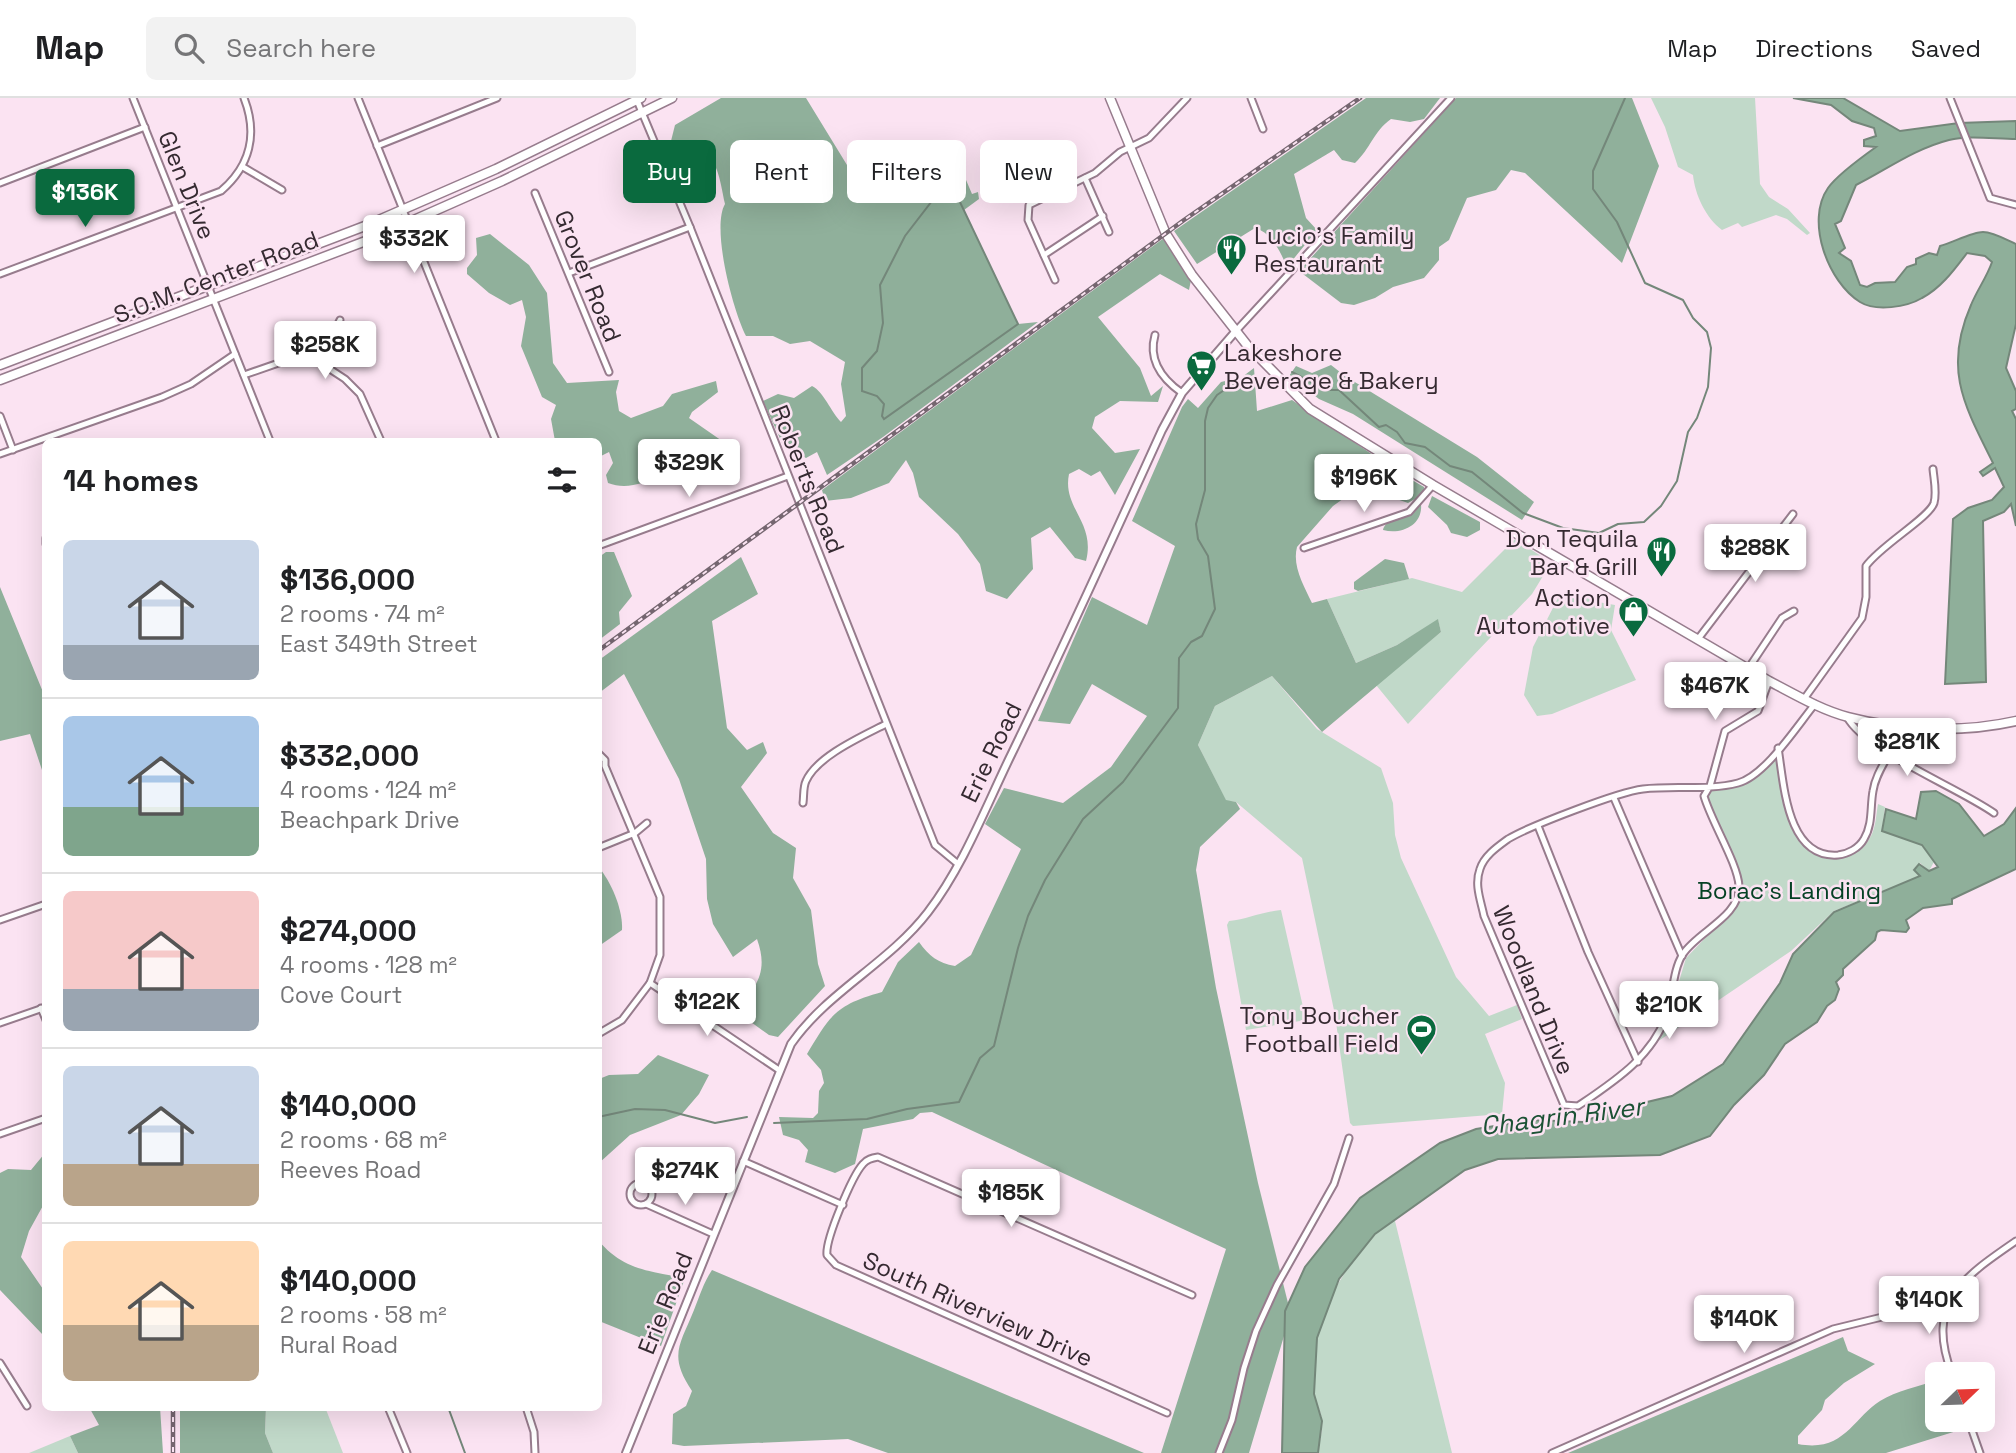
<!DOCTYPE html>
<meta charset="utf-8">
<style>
:root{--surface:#fff;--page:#f2f2f2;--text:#202124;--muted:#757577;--line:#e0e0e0;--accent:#0a6a3e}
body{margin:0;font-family:"Space Grotesk",sans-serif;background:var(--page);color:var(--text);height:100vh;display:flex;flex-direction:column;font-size:26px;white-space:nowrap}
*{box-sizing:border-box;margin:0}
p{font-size:23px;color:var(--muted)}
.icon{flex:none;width:38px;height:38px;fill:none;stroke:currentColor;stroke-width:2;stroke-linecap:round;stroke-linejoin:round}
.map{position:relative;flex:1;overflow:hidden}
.sheet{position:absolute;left:42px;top:340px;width:560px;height:973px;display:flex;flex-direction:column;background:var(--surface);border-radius:10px;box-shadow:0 7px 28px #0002}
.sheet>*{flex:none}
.top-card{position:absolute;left:623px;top:42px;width:665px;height:63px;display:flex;gap:14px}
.needle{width:46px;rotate:67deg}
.tools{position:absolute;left:1925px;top:1264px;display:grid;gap:14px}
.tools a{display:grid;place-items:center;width:70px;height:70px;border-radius:10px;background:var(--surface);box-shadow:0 7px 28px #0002;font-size:35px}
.price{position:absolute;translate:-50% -60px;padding:0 16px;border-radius:7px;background:#fff;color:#222;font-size:23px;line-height:46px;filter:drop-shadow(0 2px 4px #0008)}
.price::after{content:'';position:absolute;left:50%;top:42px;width:21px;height:16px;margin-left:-10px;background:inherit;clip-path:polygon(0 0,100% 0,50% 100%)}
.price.selected{background:var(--accent);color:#fff}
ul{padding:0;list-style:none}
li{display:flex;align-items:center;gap:21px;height:175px;padding:0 21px}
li+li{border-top:2px solid var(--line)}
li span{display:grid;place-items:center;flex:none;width:196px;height:140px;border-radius:10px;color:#555}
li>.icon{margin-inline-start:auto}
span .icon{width:84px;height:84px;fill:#fffc;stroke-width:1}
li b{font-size:30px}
h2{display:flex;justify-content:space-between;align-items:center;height:84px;padding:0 21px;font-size:30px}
.tag{padding:0 24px;border-radius:10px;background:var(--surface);box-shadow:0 7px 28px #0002;font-size:24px;line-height:63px}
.tag.selected{background:var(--accent);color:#fff}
header{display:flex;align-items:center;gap:42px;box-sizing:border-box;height:98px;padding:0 35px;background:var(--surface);border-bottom:2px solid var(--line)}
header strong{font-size:33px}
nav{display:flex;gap:38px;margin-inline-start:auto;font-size:24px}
.search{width:490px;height:63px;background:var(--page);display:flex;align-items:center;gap:18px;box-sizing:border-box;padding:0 24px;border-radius:10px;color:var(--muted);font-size:26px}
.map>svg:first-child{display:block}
.green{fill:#c1d9c9}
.forest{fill:#90b09b}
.water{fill:#8faf9a;stroke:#74877a;stroke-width:2}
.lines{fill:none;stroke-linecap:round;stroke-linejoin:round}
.stream{stroke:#74877a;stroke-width:2}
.minor-casing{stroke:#977c8d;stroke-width:9}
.tertiary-casing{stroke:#977c8d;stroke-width:10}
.primary-casing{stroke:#977c8d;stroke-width:11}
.minor{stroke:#fff;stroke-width:5}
.tertiary{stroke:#fff;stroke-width:6}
.primary{stroke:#fff;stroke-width:8}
.rail-casing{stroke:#756670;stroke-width:4.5}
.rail{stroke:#fbe3f2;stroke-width:2;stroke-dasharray:5;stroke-linecap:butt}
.labels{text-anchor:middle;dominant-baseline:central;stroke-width:5;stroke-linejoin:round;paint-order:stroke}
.street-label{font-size:24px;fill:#352a31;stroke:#fbe3f2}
.poi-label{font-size:24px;fill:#352a31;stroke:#fbe3f2;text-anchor:end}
.park-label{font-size:24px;fill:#054124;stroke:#fbe3f2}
.water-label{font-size:26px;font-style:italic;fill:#1b5134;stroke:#fbe3f2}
</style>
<header>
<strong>Map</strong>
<div class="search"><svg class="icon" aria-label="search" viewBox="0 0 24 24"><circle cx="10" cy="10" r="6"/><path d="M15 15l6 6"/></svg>Search here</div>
<nav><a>Map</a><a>Directions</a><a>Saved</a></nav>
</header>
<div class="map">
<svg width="2016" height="1355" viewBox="0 0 2016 1355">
<rect width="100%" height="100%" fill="#fbe3f2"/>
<g class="green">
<path d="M1651 0H1755L1760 86 1769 99 1788 111 1810 135 1807 137 1787 121 1776 117 1742 129 1738 125 1722 132C1706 120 1695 97 1693 77L1678 69 1665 29Z"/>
<path d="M1515 441 1544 460 1543 478 1532 496 1408 626 1376 587 1441 534 1438 522 1397 547 1356 565 1327 501 1412 480 1462 494Z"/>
<path d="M1571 494 1598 504 1615 507 1611 532 1636 582 1552 616 1537 618 1524 597 1533 549 1559 498Z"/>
<path d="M1272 578 1317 631 1381 670 1393 705 1395 737 1401 760 1456 879 1489 918 1517 907 1522 921 1485 936 1505 985 1502 1016 1353 1028 1350 1025 1335 917 1302 760 1236 704 1226 703 1198 647 1215 608Z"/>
<path d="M1775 662 1779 665C1783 689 1784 719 1799 739 1817 765 1854 768 1871 738 1876 728 1876 717 1878 706L1885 709 1882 733 1922 747 1934 764 1929 773 1920 765 1913 772 1920 778 1834 813 1791 853 1657 944 1671 910 1686 860 1734 810 1742 790 1711 711 1708 700 1710 693 1742 687Z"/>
<path d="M1281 812 1306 922 1246 932 1227 827 1229 823C1248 821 1261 814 1281 812Z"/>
<path d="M1394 1119 1452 1355H1318C1319 1345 1323 1333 1322 1322 1321 1313 1316 1305 1314 1296 1306 1226 1343 1163 1394 1119Z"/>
<path d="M266 1309H325L343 1355H273L265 1335Z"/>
<path d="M70 1338 78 1355H29Z"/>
</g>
<g class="forest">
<path d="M721 0H806L847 67 871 70 949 42 972 96 978 94 979 101 964 112 950 82 880 187 883 225 877 253 862 270V292L877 298 884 306 882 318 884 321 1018 226 1038 224 883 339 827 377 817 354 806 360 783 347 763 303 778 296 794 300 812 288C824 294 831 314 841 324L846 318 841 286 845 264 810 243 790 246 773 238H746C733 213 711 130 725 106 715 53 716 65 671 43L675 27Z"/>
<path d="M1366 0H1440L1424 21 1410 24 1391 21C1373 34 1371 50 1355 65L1342 62 1334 52 1294 76 1306 120 1317 132 1287 169C1280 153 1272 135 1255 130L1197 166 1174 133Z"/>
<path d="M1456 0H1632L1659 68 1622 165 1525 75 1511 72 1496 92 1467 100 1449 142 1439 149V162L1424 180 1393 189 1375 200 1354 207 1341 205 1299 173Z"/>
<path d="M490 136 529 167 547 195 553 265 567 285 619 282 616 294 619 313 631 320 663 308 672 296 716 283 718 294 692 314 689 320 725 345 729 357 722 366 713 370C677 359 643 399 608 385L606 377 613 365 609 354 599 359 598 343H555L551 321 556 307 542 299 521 248 526 219 522 202 510 207 489 195 467 176V170L477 157 476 140Z"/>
<path d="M1164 140 1191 182 1189 192 1160 176 1098 219 1140 270 1151 298 1163 288 1158 304 1120 303 1095 319 1092 330 1115 355 1140 351 1115 397 1100 373 1091 378 1079 371 1069 376C1062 410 1096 424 1086 463L1075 460 1050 429 1031 440 1033 471 1007 501 986 493 980 466 958 436 919 399 913 375 906 362 889 385 851 400 825 403 822 392Z"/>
<path d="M1331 267 1345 278 1477 359 1534 404 1522 422 1353 316 1319 301 1289 278 1296 268 1312 275Z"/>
<path d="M1254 270 1257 313 1292 302 1373 357 1364 382 1366 389 1364 402 1347 398 1333 408 1297 449C1292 468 1304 488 1312 505L1327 501 1356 565 1397 547 1438 521 1441 534 1322 634 1272 578 1215 608 1198 647 1226 702 1236 704 1240 711 1200 749 1196 772 1216 890 1258 1085 1288 1205 1285 1214 1284 1238 1249 1355H1161L1226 1151 932 1014 920 1015 913 1021 863 1031 855 1066 835 1075 805 1064 808 1052 799 1042 783 1037 779 1019 813 1020 818 1015 819 993 824 985 821 972 807 956C831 916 836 907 882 894L898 864 919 844C929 858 938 865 955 868L971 857 1021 751 985 726 1004 690 1063 705 1111 669 1147 618 1092 586 1070 626 1038 623 1092 499 1147 527 1175 448 1132 423 1182 309 1188 301 1198 310 1221 284 1242 279Z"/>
<path d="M1393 371 1424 389V396L1408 405 1391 399 1384 392 1386 375Z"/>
<path d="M1432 398 1480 424V432L1467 439 1451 435 1447 427 1428 409Z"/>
<path d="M1421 406C1423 427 1402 437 1383 432 1385 423 1399 418 1408 418Z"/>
<path d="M606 454H614L632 498 619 514 620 526 599 542V459Z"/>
<path d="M741 459 758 496 712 523 727 630 747 652 763 644 767 655 741 689 773 735 796 750 793 780 811 812 818 866 825 888 778 939 769 937 737 914C756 887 769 875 757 841L733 859 713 826 707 801 706 761 679 681 624 576 599 595V562Z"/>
<path d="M1385 461 1404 465 1409 481 1358 493 1354 491V484Z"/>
<path d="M0 489 45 599V681L30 636 0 643Z"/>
<path d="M601 772C613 788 623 813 622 832L599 848 598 773Z"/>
<path d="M658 957 709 977 699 996 681 1017 630 1037 599 1065V981L609 977 638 976Z"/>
<path d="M45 1055V1104L29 1133 21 1159 45 1194V1237H43L0 1192V1075L8 1071 31 1072Z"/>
<path d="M598 1142C623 1172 649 1173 685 1180L661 1248 599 1223Z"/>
<path d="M712 1172 1144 1355H888L848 1341 684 1348 672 1346 673 1316 686 1308 692 1293C668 1257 680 1247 694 1212 700 1197 703 1186 712 1172Z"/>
<path d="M1843 1239 1848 1253 1875 1266 1844 1285 1825 1302 1822 1312 1798 1338V1346C1844 1355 1853 1320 1880 1303 1896 1293 1920 1288 1937 1282V1321H1963V1331L1886 1355H1568Z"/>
<path d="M89 1309H160L163 1355H78L70 1338 99 1327Z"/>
<path d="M180 1309H266L265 1335 273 1355H180Z"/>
</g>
<g class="water">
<path d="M1793 0H1843L1900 33 1959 25 2016 23V41C1995 41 1969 37 1949 42 1914 51 1886 72 1856 87L1841 123 1835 126 1845 150 1839 155 1851 163 1860 187 1867 189 1875 185 1895 184 1907 169 1916 166V161L1929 155 1937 157 1940 148C1952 145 1972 134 1983 134 1993 134 2007 142 2016 146V226L2006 270 2016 293V311L2012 313 2016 321V428L2011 406 2004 414 1983 423 1986 584 1945 586 1953 421 1968 410 1992 402 2004 389 1995 370 1983 378 1980 374 1993 365C1964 307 1943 271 1971 207 1977 192 1987 179 1992 164L1985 158 1967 155C1954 172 1941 190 1922 200 1907 209 1876 214 1860 204 1828 184 1805 123 1828 90 1837 77 1862 59 1876 49L1864 48V42L1876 38 1874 30 1852 23 1831 7Z"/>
<path d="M949 81 1018 226 884 321 882 318 884 306 877 298 862 293V270L877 253 883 225 880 187 905 138Z"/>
<path d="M1936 693 1959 706 1984 738 2004 726 2016 710V771L1952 801V806L1923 810 1906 822 1909 830 1906 834 1881 832 1877 834 1875 842 1843 871V877L1836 884 1839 891 1835 902 1827 908 1817 924 1785 946 1764 977 1734 1007 1710 1038 1660 1057 1498 1061 1465 1072 1375 1136 1339 1181 1317 1240 1314 1296 1322 1323 1318 1355H1282L1285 1213 1305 1169 1360 1100 1440 1045 1476 1031 1532 1022 1583 1024 1608 1014 1615 1016 1626 1009 1631 1013 1643 1005 1672 998 1723 966 1780 885 1793 856 1834 814 1920 778 1914 772 1919 766 1929 773 1938 769 1922 747 1882 733 1886 711 1916 721 1921 694Z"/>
</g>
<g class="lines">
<g class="stream">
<path d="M1292 274 1326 292H1339L1379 329 1386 327 1397 334 1405 345 1425 349 1450 368 1472 374 1523 415 1563 430 1599 435 1618 426 1644 424 1661 408 1677 383 1688 334 1697 320 1708 289 1711 250 1707 234 1693 220 1683 202 1645 185 1617 124 1593 91V73L1625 0"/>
<path d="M598 1019 635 1011 665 1012 715 1025 747 1019"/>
<path d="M774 1025 867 1021 907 1011 959 1004 980 960 994 948 1018 850 1028 818 1045 782 1083 721 1123 684 1178 610 1179 560 1191 544 1202 538 1215 511 1208 458 1198 441 1196 426 1205 392V323L1208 310 1217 297 1230 288 1255 281"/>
<path d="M448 1309 465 1355"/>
</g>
<defs>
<g id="minor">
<path d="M133 0 270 343"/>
<path d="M358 0 496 343"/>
<path d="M636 0 690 129 935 747 958 766"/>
<path d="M1251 0 1263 31"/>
<path d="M1950 0 1990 100 2016 107"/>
<path d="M377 48 497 0"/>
<path d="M243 69 282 92"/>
<path d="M1085 80 1109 134"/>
<path d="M0 85 145 29"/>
<path d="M535 95 609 274"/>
<path d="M1044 157 1103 118"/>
<path d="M569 175 690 129"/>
<path d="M0 176 221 93C250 68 258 36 244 0"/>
<path d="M1055 182 1028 122 1029 107 1095 75 1120 54 1149 40 1187 0"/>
<path d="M1235 234 1451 0"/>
<path d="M1155 237C1148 262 1162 281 1182 295"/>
<path d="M319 264 340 222"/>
<path d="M244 277 293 260 319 264 345 281 360 296 381 343"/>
<path d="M0 318 13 352"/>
<path d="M0 356 162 299 191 286 235 256"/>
<path d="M46 440V446"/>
<path d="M598 448 788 378"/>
<path d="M1304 450 1409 414 1433 387"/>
<path d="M1698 541 1793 416"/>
<path d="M1748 571 1782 520 1794 513"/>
<path d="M1769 583 1758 613 1725 633 1710 688 1704 698C1711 723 1738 766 1739 788 1740 819 1698 833 1683 856 1673 871 1673 896 1668 913 1654 958 1615 983 1578 1008L1564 1007 1484 818C1481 803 1474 787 1480 771 1484 758 1497 749 1508 741 1530 728 1618 694 1643 691 1674 687 1708 693 1738 685 1765 678 1797 628 1815 606"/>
<path d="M1804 601 1862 520 1866 499V468C1881 447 1929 420 1934 405 1937 394 1934 382 1933 371"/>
<path d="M1847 619C1865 653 1959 690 1994 715"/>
<path d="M1778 650C1784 684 1786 761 1838 757 1848 756 1859 750 1864 741 1873 726 1870 709 1873 693 1875 679 1883 667 1890 654"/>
<path d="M598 655 605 662V668L660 799V857L650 885 622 922 598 936"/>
<path d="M1614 700 1682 858"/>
<path d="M803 705C804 698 803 689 806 683 817 658 863 638 886 626"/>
<path d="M1538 728 1588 854 1638 964"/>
<path d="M598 750 635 735 647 725"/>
<path d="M0 822 46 806"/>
<path d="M650 885 779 972"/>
<path d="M41 910 46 922"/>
<path d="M0 925 46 909"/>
<path d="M0 1036 46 1020"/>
<path d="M743 1063 843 1107"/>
<circle cx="641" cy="1096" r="11"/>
<path d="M646 1106 713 1136"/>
<path d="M0 1265 27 1308"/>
<path d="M1952 1276C1925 1205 1962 1180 2016 1143"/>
<path d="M388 1309 407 1355"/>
<path d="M526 1309 534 1334 535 1355"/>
<path d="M1167 1315 836 1167 827 1157C825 1142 852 1078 863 1066 867 1061 872 1060 878 1059L1192 1197"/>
<path d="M1968 1321 1980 1355"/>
<path d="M1219 1355 1232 1322 1244 1270 1256 1233 1277 1187 1334 1086 1349 1040"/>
<path d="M1552 1355 1833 1231 1915 1211 1944 1217"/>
</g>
<path id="tertiary" d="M626 1355 791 946C828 893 888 866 928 814 964 767 986 708 1012 655 1064 548 1113 440 1162 332L1182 295 1235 234"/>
<g id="primary">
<path d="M1110 0 1166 136 1192 177 1247 247 1310 311 1433 387 1769 583C1794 596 1821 612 1848 619 1901 633 1963 635 2016 623"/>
<path d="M0 267 365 128 496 71 641 0"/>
<path d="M0 282 371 141 502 83 672 0"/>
</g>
</defs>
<use href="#minor" class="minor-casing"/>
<use href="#tertiary" class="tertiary-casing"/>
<use href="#primary" class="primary-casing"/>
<use href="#minor" class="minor"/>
<use href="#tertiary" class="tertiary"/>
<use href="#primary" class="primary"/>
<defs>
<g id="rail">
<path d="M598 553 1184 122 1360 0"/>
<path d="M173 1309V1355"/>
</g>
</defs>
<use href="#rail" class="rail-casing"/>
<use href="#rail" class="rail"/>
</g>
<defs>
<symbol id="restaurant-pin" viewBox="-11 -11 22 30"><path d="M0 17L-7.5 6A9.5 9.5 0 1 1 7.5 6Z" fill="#0a6a3e" stroke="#fbe3f2"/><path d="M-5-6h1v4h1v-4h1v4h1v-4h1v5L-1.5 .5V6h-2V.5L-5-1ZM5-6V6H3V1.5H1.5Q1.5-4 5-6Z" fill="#fff"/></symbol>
<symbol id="supermarket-pin" viewBox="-11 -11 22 30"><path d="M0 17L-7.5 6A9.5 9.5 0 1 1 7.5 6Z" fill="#0a6a3e" stroke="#fbe3f2"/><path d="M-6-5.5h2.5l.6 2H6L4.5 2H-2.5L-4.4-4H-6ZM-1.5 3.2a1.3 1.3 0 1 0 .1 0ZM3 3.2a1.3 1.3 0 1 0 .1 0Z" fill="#fff"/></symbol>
<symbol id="shop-pin" viewBox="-11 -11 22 30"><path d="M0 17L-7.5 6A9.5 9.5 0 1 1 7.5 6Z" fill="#0a6a3e" stroke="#fbe3f2"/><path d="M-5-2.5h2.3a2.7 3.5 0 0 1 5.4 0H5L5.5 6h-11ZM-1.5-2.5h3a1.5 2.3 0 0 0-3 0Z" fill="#fff"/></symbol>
<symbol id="stadium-pin" viewBox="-11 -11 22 30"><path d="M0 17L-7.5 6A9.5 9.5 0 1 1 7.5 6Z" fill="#0a6a3e" stroke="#fbe3f2"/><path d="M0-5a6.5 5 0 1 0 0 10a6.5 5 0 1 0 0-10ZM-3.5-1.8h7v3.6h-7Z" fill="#fff"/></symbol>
</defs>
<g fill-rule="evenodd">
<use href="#restaurant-pin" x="1214" y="134" width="35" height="47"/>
<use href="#supermarket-pin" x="1184" y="250" width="35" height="47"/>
<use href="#restaurant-pin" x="1644" y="436" width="35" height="47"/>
<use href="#shop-pin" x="1616" y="496" width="35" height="47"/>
<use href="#stadium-pin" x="1404" y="914" width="35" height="47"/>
</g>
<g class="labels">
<g class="street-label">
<text transform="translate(187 87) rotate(68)">Glen Drive</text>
<text transform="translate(588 178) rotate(68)">Grover Road</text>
<text transform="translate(216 179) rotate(-21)">S.O.M. Center Road</text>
<text transform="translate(808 381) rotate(68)">Roberts Road</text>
<text transform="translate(991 654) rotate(-64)">Erie Road</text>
<text transform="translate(1534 892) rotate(68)">Woodland Drive</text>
<text transform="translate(665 1205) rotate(-68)">Erie Road</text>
<text transform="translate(978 1211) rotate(24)">South Riverview Drive</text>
</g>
<g class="poi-label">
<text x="1254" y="137" text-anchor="start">Lucio's Family<tspan x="1254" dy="28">Restaurant</tspan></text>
<text x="1224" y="254" text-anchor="start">Lakeshore<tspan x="1224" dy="28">Beverage &amp; Bakery</tspan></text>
<text x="1638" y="440">Don Tequila<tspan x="1638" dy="28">Bar &amp; Grill</tspan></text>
<text x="1610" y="499">Action<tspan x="1610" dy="28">Automotive</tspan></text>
<text x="1399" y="917">Tony Boucher<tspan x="1399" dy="28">Football Field</tspan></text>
</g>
<g class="park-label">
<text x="1789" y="792">Borac's Landing</text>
</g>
<g class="water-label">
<text transform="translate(1562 1018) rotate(-7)">Chagrin River</text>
</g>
</g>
</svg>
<div class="tools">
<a><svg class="needle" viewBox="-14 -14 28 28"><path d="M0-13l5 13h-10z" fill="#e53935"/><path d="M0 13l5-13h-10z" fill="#757577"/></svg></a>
</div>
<b class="price selected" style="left:85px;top:131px">$136K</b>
<b class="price" style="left:414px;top:177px">$332K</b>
<b class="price" style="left:325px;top:283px">$258K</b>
<b class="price" style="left:689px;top:401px">$329K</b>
<b class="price" style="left:1364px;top:416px">$196K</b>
<b class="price" style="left:1755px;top:486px">$288K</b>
<b class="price" style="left:1715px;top:624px">$467K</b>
<b class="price" style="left:1907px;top:680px">$281K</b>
<b class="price" style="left:707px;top:940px">$122K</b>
<b class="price" style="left:1669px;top:943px">$210K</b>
<b class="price" style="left:685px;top:1109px">$274K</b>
<b class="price" style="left:1011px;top:1131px">$185K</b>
<b class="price" style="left:1929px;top:1238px">$140K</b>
<b class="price" style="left:1744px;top:1257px">$140K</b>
<div class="top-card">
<a class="tag selected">Buy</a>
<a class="tag">Rent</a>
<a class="tag">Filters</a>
<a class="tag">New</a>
</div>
<section class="sheet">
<h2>14 homes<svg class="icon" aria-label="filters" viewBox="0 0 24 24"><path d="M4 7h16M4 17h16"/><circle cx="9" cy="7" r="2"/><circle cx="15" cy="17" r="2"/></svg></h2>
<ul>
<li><span style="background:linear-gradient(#c9d6e8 75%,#9aa5b1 0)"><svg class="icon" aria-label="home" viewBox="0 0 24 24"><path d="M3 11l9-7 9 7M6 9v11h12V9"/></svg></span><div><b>$136,000</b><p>2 rooms · 74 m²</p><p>East 349th Street</p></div></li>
<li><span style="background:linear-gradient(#a9c7e8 65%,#7fa58c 0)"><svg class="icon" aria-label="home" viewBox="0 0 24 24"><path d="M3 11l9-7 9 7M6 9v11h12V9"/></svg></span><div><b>$332,000</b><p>4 rooms · 124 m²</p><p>Beachpark Drive</p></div></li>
<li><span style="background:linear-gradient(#f6c9c9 70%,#9aa5b1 0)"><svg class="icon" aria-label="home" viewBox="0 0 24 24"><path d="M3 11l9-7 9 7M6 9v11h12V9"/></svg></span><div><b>$274,000</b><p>4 rooms · 128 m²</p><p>Cove Court</p></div></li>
<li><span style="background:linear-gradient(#c9d6e8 70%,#b9a48a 0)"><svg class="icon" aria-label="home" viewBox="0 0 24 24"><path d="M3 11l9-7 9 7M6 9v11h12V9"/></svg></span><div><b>$140,000</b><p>2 rooms · 68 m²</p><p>Reeves Road</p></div></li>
<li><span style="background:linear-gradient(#ffd9b3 60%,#b9a48a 0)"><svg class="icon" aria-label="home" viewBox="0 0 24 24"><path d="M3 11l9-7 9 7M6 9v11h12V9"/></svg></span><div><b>$140,000</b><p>2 rooms · 58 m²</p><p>Rural Road</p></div></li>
</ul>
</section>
</div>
